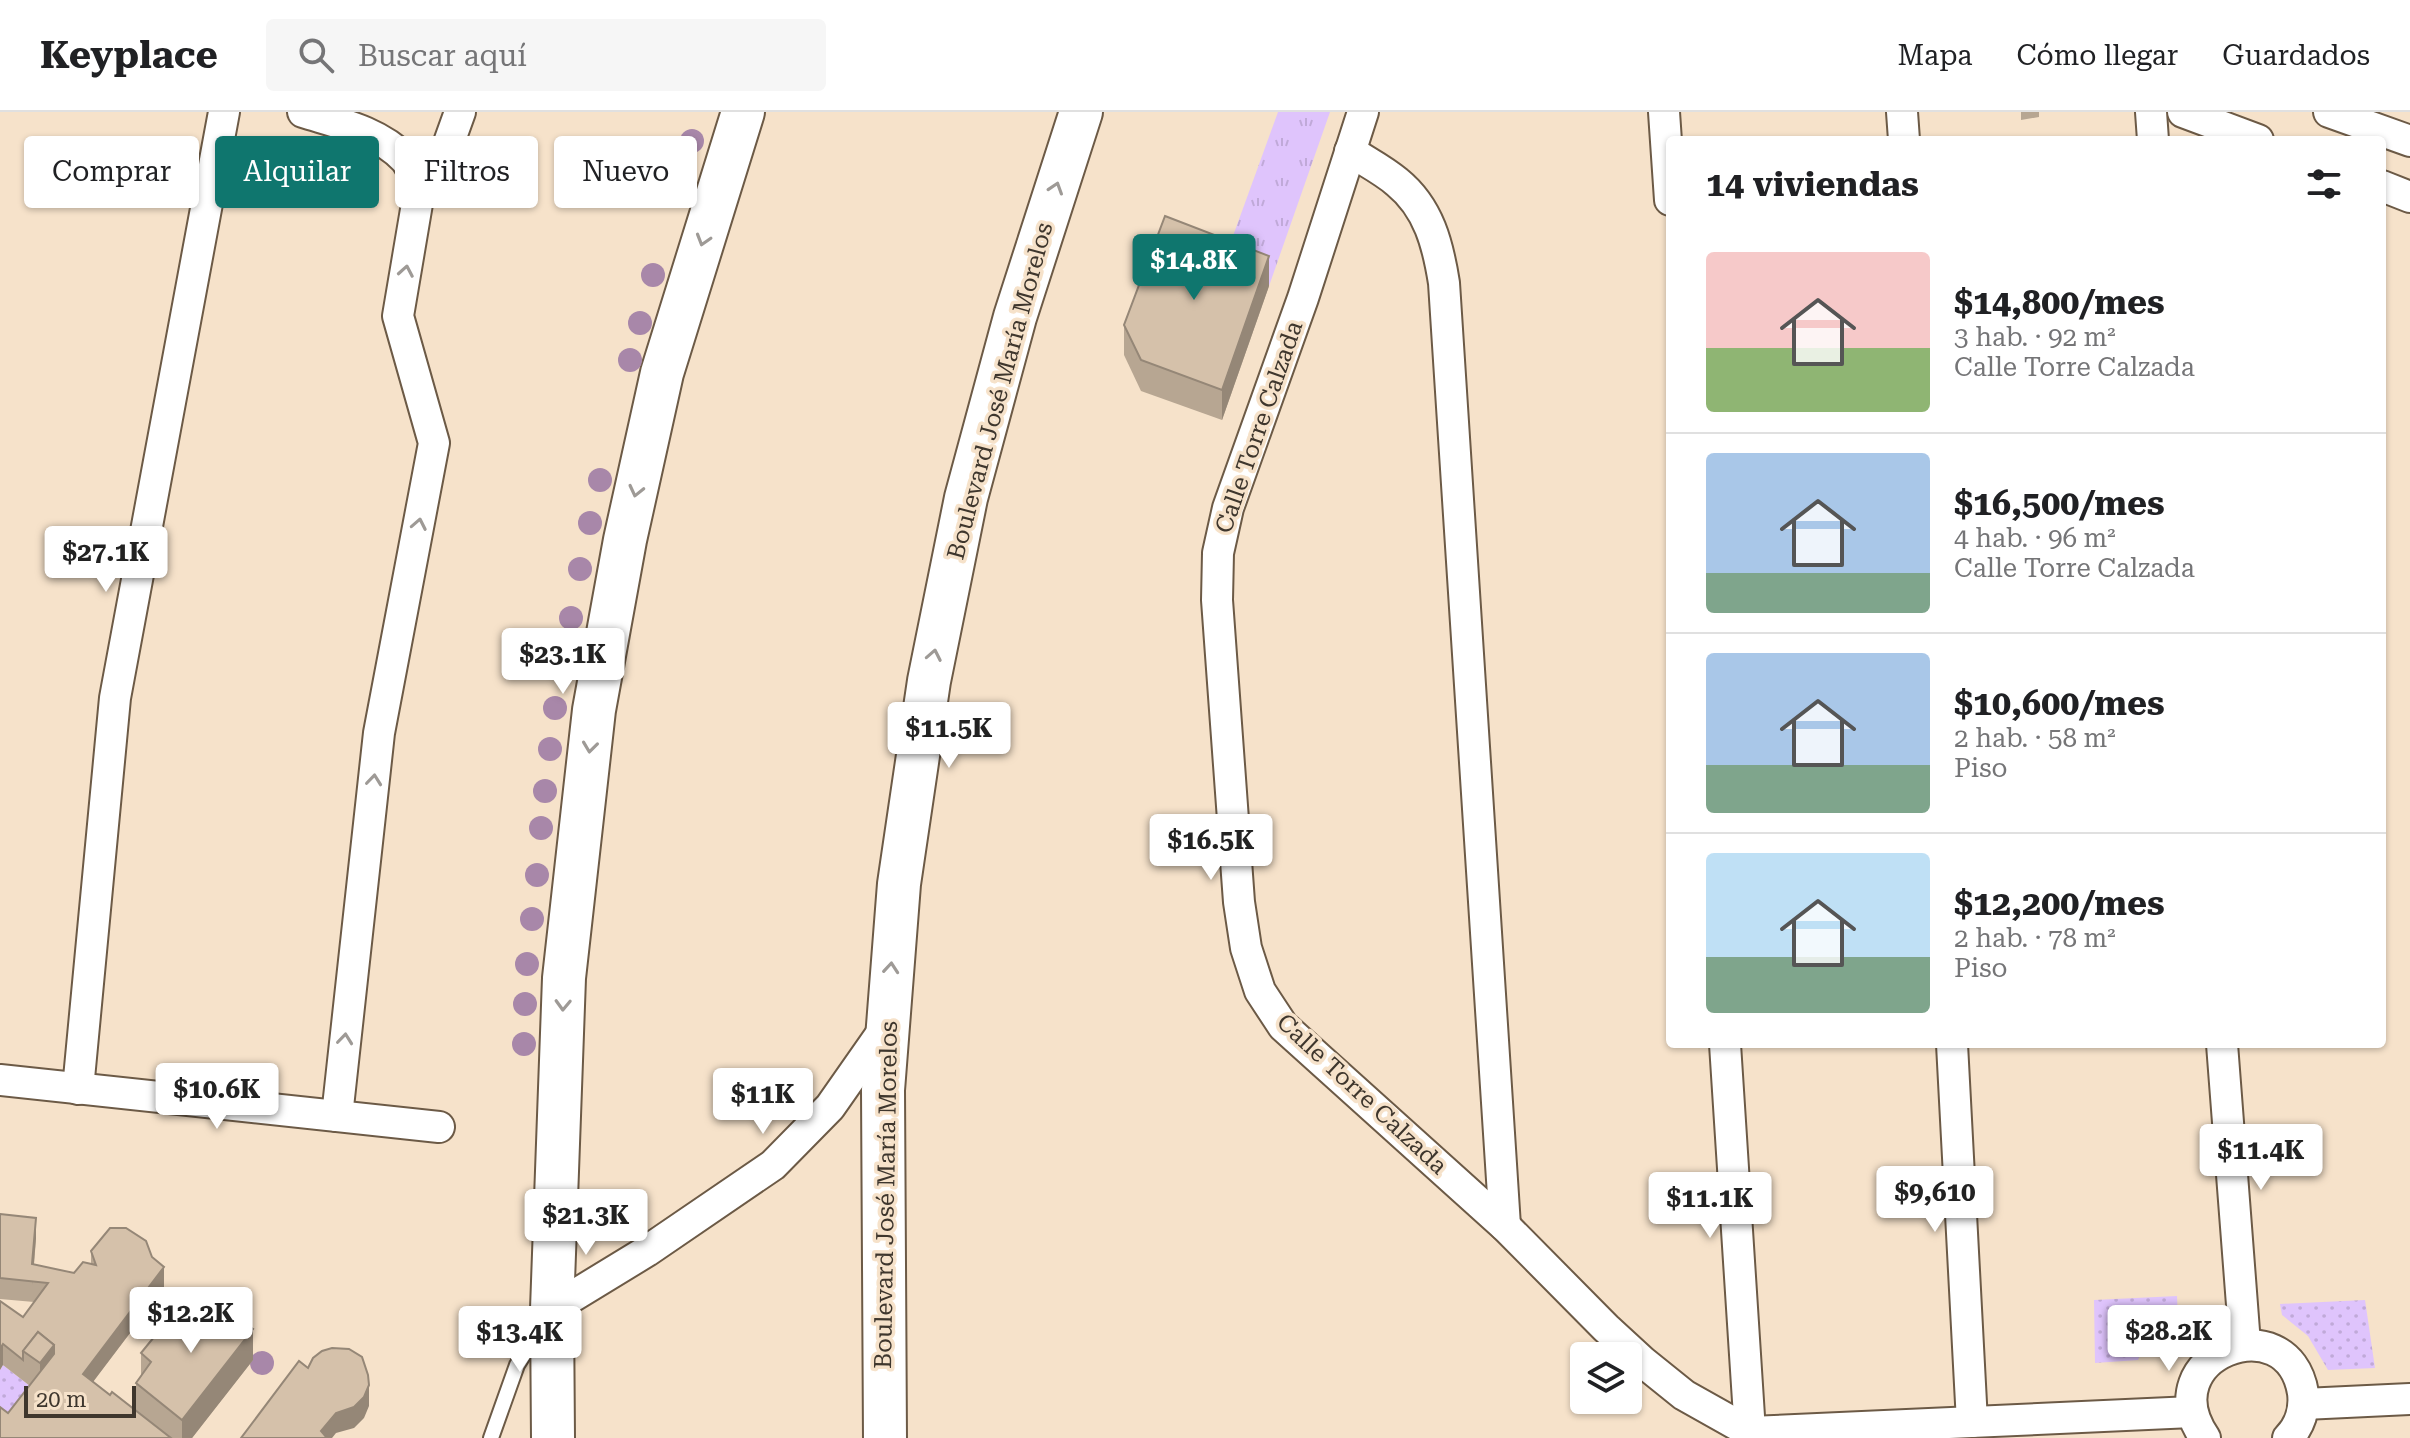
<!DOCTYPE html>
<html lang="es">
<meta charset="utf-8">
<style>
:root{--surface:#fff;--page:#f6f6f6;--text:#202124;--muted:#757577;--line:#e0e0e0;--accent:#0f766e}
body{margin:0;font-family:"Roboto Serif",serif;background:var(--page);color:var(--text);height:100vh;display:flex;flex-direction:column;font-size:30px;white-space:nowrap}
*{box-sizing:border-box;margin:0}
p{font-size:26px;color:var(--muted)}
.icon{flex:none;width:44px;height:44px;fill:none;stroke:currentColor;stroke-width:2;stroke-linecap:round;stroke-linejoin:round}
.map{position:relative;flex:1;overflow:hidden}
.details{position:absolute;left:1666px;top:24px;width:720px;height:912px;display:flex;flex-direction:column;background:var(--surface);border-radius:8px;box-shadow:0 2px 6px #0004}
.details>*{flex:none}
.guide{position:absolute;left:24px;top:24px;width:760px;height:72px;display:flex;gap:16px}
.controls{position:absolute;left:1570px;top:1230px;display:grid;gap:16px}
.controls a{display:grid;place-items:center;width:72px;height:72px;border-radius:8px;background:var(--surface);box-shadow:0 2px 6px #0004;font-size:40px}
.scale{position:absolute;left:24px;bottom:20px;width:112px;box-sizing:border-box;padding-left:8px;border:4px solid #3e362d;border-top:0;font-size:22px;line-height:28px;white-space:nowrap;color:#3e362d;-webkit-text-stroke:6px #f6e2ca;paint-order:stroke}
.price{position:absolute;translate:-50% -68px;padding:0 18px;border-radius:8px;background:#fff;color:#222;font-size:26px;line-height:52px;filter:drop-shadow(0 2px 4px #0008)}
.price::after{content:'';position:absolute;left:50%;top:48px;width:24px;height:18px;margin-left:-12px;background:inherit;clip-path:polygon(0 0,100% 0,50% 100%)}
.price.on{background:var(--accent);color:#fff}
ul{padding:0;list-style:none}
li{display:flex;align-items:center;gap:24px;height:200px;padding:0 40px}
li+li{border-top:2px solid var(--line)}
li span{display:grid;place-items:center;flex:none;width:224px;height:160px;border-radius:8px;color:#555}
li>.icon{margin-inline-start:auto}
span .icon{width:96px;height:96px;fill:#fffc;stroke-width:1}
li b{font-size:34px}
h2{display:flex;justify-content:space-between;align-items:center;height:96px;padding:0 40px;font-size:34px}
.tag{padding:0 28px;border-radius:8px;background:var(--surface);box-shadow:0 2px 6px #0004;font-size:28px;line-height:72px}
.tag.on{background:var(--accent);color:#fff}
header{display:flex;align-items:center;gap:48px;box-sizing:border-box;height:112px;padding:0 40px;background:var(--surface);border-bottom:2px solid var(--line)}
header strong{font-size:38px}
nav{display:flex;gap:44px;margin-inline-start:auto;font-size:28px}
.search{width:560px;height:72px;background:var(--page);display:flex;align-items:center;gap:20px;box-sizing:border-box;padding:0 28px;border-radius:8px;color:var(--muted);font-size:30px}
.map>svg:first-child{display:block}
.grass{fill:url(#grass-dots)}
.park{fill:url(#park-tufts)}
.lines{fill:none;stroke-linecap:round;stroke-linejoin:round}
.lane-casing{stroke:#6c5a46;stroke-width:18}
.street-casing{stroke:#6c5a46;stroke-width:34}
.secondary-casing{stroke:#6c5a46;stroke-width:46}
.lane{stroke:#fff;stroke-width:14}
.street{stroke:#fff;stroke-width:30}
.secondary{stroke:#fff;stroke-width:42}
.tree{fill:#a887a9}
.wall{fill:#b7a692}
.shaded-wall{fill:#958777}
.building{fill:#d5c1aa;stroke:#958777;stroke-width:2}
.oneway{stroke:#9e9a96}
.labels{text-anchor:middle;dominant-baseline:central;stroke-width:7;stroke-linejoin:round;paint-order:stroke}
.street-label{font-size:24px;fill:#3e362d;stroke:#f6e2ca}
</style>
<header>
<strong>Keyplace</strong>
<div class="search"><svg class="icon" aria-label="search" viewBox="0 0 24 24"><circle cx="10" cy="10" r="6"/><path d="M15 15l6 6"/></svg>Buscar aquí</div>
<nav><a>Mapa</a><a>Cómo llegar</a><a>Guardados</a></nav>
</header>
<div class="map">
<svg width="2410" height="1326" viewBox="0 0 2410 1326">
<defs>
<pattern id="grass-dots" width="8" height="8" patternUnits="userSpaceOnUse" patternTransform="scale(2)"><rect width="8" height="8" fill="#dfc4fc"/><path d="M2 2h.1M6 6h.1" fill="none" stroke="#c0a9d8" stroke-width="1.8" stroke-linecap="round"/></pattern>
<pattern id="park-tufts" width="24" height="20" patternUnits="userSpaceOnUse" patternTransform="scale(2)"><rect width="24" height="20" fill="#dfc4fc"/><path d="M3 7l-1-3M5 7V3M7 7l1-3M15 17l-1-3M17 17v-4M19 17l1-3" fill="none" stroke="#c0a9d8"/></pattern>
</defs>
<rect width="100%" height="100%" fill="#f6e2ca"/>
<g class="grass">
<path d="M2177 1184 2178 1207 2174 1218C2155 1224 2146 1230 2138 1248L2095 1251 2094 1188Z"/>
<path d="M2365 1188 2375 1256 2328 1258 2308 1224 2282 1203 2280 1192Z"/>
<path d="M3 1253 39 1281 0 1316V1258Z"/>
</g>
<path class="park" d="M1278 0H1330L1269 174 1221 157Z"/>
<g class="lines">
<defs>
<path id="lane" d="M491 1326 517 1253 541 1215"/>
<g id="street">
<path d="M303 0C338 11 378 19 405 47 411 54 415 66 420 74"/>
<path d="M1363 0 1303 186 1228 396 1218 441 1217 488 1239 790 1246 836 1260 879 1283 914 1505 1114 1606 1216 1643 1250 1684 1283 1750 1320 2192 1300"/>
<path d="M1664 0 1670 88"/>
<path d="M1902 0 1904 28"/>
<path d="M2151 0 2153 28"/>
<path d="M2183 0 2258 28"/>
<path d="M2329 0 2410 29"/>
<path d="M1350 39C1365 49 1383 58 1397 70 1429 96 1438 133 1444 171L1505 1114"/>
<path d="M2382 74 2410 85"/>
<path d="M1725 932 1750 1320"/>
<path d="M1952 932 1972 1310"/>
<path d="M2222 932 2245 1232"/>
<path d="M0 968 439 1015"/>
<path d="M78 977 115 586 224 0"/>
<path d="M337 1004 379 621 434 331 398 204 420 74 446 39 460 0"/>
<path d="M552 1197 647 1139 773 1053 830 995 886 915"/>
<path d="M2304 1292 2410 1287"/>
<path d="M2205 1326C2148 1244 2288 1190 2303 1281 2305 1297 2300 1314 2288 1326"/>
</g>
<g id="secondary">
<path d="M553 1326 552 1197 564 866 594 598 625 428 662 261 743 0"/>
<path d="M885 1326 883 978 899 772 929 569 966 386 1015 205 1081 0"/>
</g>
</defs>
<use href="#lane" class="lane-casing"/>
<use href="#street" class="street-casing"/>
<use href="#secondary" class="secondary-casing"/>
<use href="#lane" class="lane"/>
<use href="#street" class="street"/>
<use href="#secondary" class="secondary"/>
</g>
<g class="tree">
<circle cx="692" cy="29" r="12"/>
<circle cx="679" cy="74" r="12"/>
<circle cx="653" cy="163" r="12"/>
<circle cx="640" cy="211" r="12"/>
<circle cx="630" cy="248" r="12"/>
<circle cx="600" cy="368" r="12"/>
<circle cx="590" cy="411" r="12"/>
<circle cx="580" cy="457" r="12"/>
<circle cx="571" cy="506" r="12"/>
<circle cx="564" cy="544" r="12"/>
<circle cx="555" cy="596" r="12"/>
<circle cx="550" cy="637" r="12"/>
<circle cx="545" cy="679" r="12"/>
<circle cx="541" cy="716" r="12"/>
<circle cx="537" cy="763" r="12"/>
<circle cx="532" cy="807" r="12"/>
<circle cx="527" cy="852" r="12"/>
<circle cx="525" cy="892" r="12"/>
<circle cx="524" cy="932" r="12"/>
<circle cx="262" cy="1251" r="12"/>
</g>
<g class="wall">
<path d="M2021 0H2039V5L2021 8Z"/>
<path d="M1269 174 1222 308 1141 279 1124 243V213Z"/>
<path d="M0 1102 36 1126 34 1153 74 1161 91 1152V1139L164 1176 93 1270 110 1283 136 1299V1271L141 1264V1241L187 1206 253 1248 192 1326H0L8 1301 30 1274 3 1253 0 1189 23 1205 34 1190 0 1187Z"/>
</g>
<g class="shaded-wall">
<path d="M1269 144V174L1222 308V278Z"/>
<path d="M36 1106V1126L32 1173V1152Z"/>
<path d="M164 1155V1176L83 1283V1262Z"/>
<path d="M253 1217V1248L192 1326H182V1308Z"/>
<path d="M3 1232V1253L0 1258V1237Z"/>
<path d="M54 1233V1263L40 1281V1251Z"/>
<path d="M369 1273V1294L364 1306 354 1316 336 1321 332 1326H321V1319L336 1301Z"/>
</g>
<g class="building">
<path d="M1165 104 1269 144 1222 278 1141 248 1124 213Z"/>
<path d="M0 1102 36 1106 32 1152 74 1161 83 1150 96 1153 91 1139 110 1116H126L146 1129 152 1145 164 1155 83 1262 110 1283 112 1280 171 1326H0V1295L8 1301 54 1242V1233L38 1220 23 1239V1248L3 1232 0 1237V1189L23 1205 48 1171 0 1166Z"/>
<path d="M205 1183 253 1217 182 1308 136 1271 151 1250 141 1241 176 1198 187 1206Z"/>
<path d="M38 1220 54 1233 40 1251 23 1239Z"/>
<path d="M332 1236 349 1237 362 1245 368 1263 369 1273 364 1285 354 1295 336 1301 321 1319 327 1326H241L299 1249 308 1256 313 1246 322 1239Z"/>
</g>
<defs><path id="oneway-chevron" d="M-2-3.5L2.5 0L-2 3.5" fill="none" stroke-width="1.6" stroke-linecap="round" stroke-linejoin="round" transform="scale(2)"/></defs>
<g class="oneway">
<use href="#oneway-chevron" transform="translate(1056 76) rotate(-72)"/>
<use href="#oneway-chevron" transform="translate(703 128) rotate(107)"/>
<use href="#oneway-chevron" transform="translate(406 159) rotate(-80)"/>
<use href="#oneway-chevron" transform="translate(636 379) rotate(103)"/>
<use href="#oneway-chevron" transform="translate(419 412) rotate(-79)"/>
<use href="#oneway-chevron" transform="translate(934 543) rotate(-79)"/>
<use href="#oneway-chevron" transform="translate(590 635) rotate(97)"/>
<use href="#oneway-chevron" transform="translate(374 668) rotate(-84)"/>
<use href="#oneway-chevron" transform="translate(891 856) rotate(-85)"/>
<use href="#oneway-chevron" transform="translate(563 893) rotate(92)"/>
<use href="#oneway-chevron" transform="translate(345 927) rotate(-84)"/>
</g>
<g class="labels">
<g class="street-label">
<text transform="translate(1000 279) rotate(-75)">Boulevard José María Morelos</text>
<text transform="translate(1259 315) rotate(-71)">Calle Torre Calzada</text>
<text transform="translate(1362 982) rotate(43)">Calle Torre Calzada</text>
<text transform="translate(886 1083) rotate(-89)">Boulevard José María Morelos</text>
</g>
</g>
</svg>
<div class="controls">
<a><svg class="icon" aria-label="layers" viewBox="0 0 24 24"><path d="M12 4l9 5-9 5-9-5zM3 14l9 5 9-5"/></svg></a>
</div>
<div class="scale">20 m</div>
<b class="price on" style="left:1194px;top:190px">$14.8K</b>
<b class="price" style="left:106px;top:482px">$27.1K</b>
<b class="price" style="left:563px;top:584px">$23.1K</b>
<b class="price" style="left:949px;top:658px">$11.5K</b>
<b class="price" style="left:1211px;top:770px">$16.5K</b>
<b class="price" style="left:217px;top:1019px">$10.6K</b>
<b class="price" style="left:763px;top:1024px">$11K</b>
<b class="price" style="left:2261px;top:1080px">$11.4K</b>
<b class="price" style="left:1935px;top:1122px">$9,610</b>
<b class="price" style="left:1710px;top:1128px">$11.1K</b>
<b class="price" style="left:586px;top:1145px">$21.3K</b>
<b class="price" style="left:191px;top:1243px">$12.2K</b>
<b class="price" style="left:2169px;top:1261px">$28.2K</b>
<b class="price" style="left:520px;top:1262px">$13.4K</b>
<div class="guide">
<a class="tag">Comprar</a>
<a class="tag on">Alquilar</a>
<a class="tag">Filtros</a>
<a class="tag">Nuevo</a>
</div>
<section class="details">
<h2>14 viviendas<svg class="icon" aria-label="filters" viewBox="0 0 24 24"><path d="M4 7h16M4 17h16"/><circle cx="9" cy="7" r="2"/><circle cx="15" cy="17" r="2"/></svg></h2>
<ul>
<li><span style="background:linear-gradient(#f6c9c9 60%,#8fb573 0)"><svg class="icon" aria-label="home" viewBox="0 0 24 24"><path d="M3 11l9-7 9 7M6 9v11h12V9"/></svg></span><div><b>$14,800/mes</b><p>3 hab. · 92 m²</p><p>Calle Torre Calzada</p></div></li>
<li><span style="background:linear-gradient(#a9c7e8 75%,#7fa58c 0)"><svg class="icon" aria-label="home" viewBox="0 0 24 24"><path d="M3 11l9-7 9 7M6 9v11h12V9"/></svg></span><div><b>$16,500/mes</b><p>4 hab. · 96 m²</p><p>Calle Torre Calzada</p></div></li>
<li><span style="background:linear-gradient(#a9c7e8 70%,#7fa58c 0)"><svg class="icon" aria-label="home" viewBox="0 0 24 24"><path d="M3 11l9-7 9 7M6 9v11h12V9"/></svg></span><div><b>$10,600/mes</b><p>2 hab. · 58 m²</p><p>Piso</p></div></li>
<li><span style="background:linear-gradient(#bfe0f5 65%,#7fa58c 0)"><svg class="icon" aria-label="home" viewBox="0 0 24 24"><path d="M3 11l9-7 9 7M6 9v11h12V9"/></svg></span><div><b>$12,200/mes</b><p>2 hab. · 78 m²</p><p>Piso</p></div></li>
</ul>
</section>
</div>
